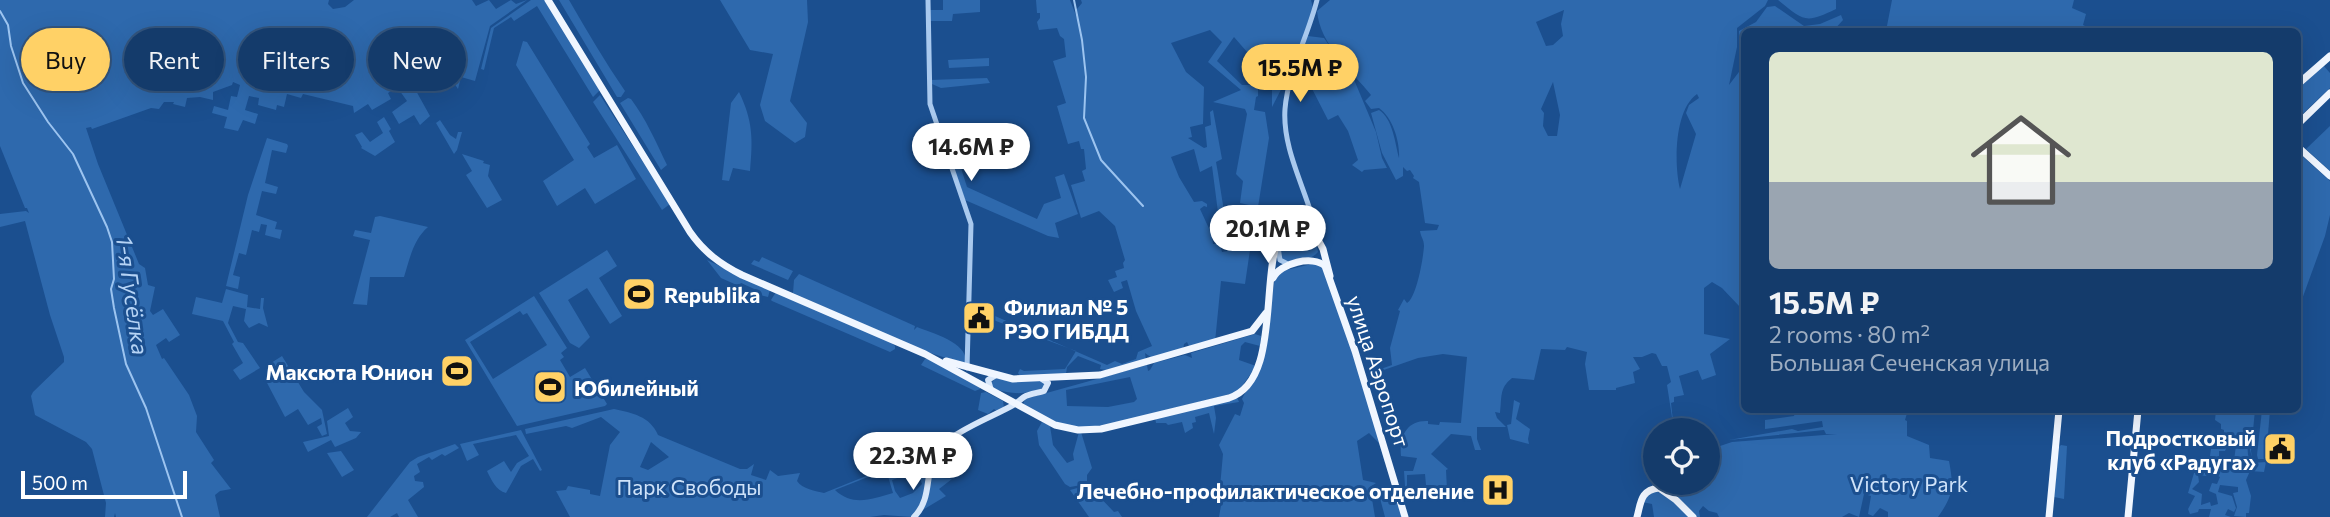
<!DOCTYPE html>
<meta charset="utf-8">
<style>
:root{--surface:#143b6b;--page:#214673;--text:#f1f3f6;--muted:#9dadc1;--line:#33557e;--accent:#ffd166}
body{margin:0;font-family:Commissioner,sans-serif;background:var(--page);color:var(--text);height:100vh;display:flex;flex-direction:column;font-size:26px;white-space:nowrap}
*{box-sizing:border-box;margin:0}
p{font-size:23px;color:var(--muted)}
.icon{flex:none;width:38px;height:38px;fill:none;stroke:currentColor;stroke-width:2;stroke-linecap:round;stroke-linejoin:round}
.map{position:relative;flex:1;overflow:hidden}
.side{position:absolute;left:1741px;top:28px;width:560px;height:385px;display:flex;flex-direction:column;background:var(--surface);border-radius:10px;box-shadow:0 7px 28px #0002,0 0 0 2px var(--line)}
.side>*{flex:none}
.banner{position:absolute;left:21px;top:28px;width:665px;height:63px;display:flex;gap:14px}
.tools{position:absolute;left:1643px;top:418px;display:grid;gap:14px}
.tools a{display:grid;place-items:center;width:77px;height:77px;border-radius:50%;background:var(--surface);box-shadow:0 7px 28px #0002,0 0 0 2px var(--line);font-size:35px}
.scale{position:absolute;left:21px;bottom:18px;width:166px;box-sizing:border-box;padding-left:7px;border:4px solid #fff;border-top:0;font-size:19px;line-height:24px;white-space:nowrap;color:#fff;-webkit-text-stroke:5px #1b4f8f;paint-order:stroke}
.price{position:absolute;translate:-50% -60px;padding:0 16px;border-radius:24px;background:#fff;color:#222;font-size:23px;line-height:46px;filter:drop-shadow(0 2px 4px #0008)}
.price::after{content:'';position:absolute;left:50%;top:42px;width:21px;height:16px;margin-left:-10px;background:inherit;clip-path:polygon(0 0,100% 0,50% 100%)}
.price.active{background:var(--accent);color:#111}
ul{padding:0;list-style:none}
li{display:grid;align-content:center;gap:14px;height:371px;padding:0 28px}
li span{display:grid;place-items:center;height:217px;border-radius:10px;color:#555}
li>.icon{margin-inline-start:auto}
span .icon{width:126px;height:126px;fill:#fffc;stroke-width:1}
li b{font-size:30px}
.chip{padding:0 24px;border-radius:32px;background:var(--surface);box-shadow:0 7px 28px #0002,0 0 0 2px var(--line);font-size:24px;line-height:63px}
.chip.active{background:var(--accent);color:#111}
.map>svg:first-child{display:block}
.green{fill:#2e69ad;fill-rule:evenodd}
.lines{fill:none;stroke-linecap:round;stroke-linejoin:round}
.stream{stroke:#9cc4f0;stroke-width:2}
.tertiary{stroke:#a9c9ee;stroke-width:5}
.secondary{stroke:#d6e6fa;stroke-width:6}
.primary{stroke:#f0f6ff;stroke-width:7}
.labels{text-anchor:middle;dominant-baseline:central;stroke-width:6;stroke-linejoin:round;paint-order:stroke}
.poi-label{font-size:21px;font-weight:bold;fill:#fff;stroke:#1b4f8f;text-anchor:start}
.street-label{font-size:21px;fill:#fff;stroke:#1b4f8f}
.park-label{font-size:21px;fill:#cfe3fa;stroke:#1b4f8f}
.water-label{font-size:23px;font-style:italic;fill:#b5d3f5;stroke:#1b4f8f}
</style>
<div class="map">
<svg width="2330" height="517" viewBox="0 0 2330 517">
<rect width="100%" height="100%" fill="#1b4f8f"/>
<g class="green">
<path d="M0 0H329L328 4 333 9 345 7 354 0H472L476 6 489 0 496 9 511 0 516 4 527 0 490 26 475 81 461 77 458 89 450 77 437 85 433 77 445 70 440 62 410 80 430 116 420 125 414 115 399 124 392 112 407 101 397 87 388 93 391 99 372 110 368 104 354 113 353 106 303 94 301 98 287 94 284 107 277 105 276 110 258 105 259 98 249 96 245 110 258 114 255 124 243 120 238 131 224 128 227 117 212 113 214 106 228 110 231 96 237 97 240 85 233 82 232 85 213 92V100L200 97 187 98 185 107 173 104 174 102H164L159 109 151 108 92 129 91 127 86 128 98 164 139 264 145 268 148 285 155 287 150 311 153 315 163 309 180 335 169 342 166 338 156 345 162 359 164 358 189 395 197 416 196 432 214 460 211 463 231 489 220 491 215 495 220 517H116L115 513 114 517H105L106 503 92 449 86 442 35 415 31 396 33 392 64 362V357L50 315 25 221 0 227V214L26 211 29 213 27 208H25L0 146Z"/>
<path d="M531 0H546L600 90 593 97 537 6 514 21 511 17 494 28 484 70 481 69 491 28Z"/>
<path d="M559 0H569C587 31 605 62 625 91L621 97H617Z"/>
<path d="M720 0H807L808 22 790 101 807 123 805 137 795 143 765 121 760 105 773 54 750 50Z"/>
<path d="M943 0H980V12L953 14 952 21H930L929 10H943Z"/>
<path d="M1036 0H1070L1077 18V9L1082 3 1081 0H1311L1313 8 1291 78 1287 77 1284 70 1277 72 1279 80H1286L1272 107V87L1261 68 1234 37 1217 61 1242 85H1258V96L1256 97 1254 110 1265 112 1269 138 1258 207 1240 203 1243 181 1236 174 1247 114 1245 109 1213 102 1241 90 1208 62 1222 42 1210 30 1171 43 1186 72 1204 87 1203 124 1190 127 1192 137 1188 138 1204 148 1207 147 1205 127 1211 125 1210 112 1213 110 1222 159 1216 162C1221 188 1223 214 1231 239L1251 243 1245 284 1221 281 1215 342 1190 348 1187 342 1184 344 1183 350 1152 358 1145 353 1146 360 1106 370 1100 369 1101 365 1078 356 1067 367 1066 374 1020 376 1018 373 1020 369 1024 371 1065 369 1076 351 980 315 971 314 972 306 1107 365 1115 361 1122 364 1136 359 1138 352 1152 346 1136 311 1127 280 1121 282 1123 288 1114 292 1108 280 1117 277 1115 271 1124 268 1123 263 1125 260 1115 226 1099 211 1081 218 1071 185 1085 181 1082 171 1086 169 1084 149H1081L1079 141 1068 144 1057 106 1066 103 1053 61 1066 57 1064 39 1060 36 1057 28 1039 30 1037 22 1040 18V13H1037ZM1194 149 1200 172 1212 166 1219 220 1227 239 1233 242V250L1222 252 1220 244H1213L1212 235 1200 209 1204 206 1207 207V204L1202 201 1194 202 1179 177 1171 157Z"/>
<path d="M1330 0H1768L1765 6 1737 28V47L1729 85 1742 68 1739 31 1756 22 1767 7 1775 6 1804 26 1820 24 1841 15 1843 20 1833 31 1745 32V299L1740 307 1722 288 1712 282 1704 288V334L1730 339 1710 354 1716 375 1702 380 1698 370 1679 376 1684 395 1674 397V402L1671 403 1674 430 1667 385 1671 382 1667 366H1662L1656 354 1652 353 1642 357H1633L1640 369 1633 372 1635 383 1616 388V390H1589L1585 364 1587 352 1567 347 1565 350 1541 349 1534 380 1512 378C1499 388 1502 398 1500 413L1495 412 1497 418 1506 427H1477V439L1481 450H1475L1471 436 1451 434 1431 454 1448 469 1446 470 1447 490 1434 487V485H1426L1425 474 1407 475V501H1406L1404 471H1413L1417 458 1401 456C1399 436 1407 420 1428 421V424L1439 425 1440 422 1461 423 1467 357 1443 354 1418 358 1378 372V370L1392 365 1390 348 1400 311 1398 310 1404 299 1407 303C1416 298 1423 261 1424 246 1424 239 1421 238 1420 231L1437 230 1439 225 1425 223 1419 182 1413 178 1414 176 1410 170 1407 171 1403 167V176L1396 180 1382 153 1371 113 1379 110C1393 119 1395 143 1399 158 1400 142 1393 118 1379 108L1371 109 1365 101 1371 95C1351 70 1320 45 1317 11ZM1564 10 1561 24 1563 36 1553 45 1546 46 1536 22ZM1553 82 1560 115 1557 136H1548L1543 126 1544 113 1541 109ZM1697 94 1699 98 1689 105 1686 113 1696 134 1680 189C1674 165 1674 110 1697 94Z"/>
<path d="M1778 0H1836V9C1805 24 1804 21 1778 0Z"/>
<path d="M1892 0H2074L2072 8 2086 14 2083 25 2093 30 1886 31Z"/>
<path d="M1308 36 1324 38 1355 82 1376 132 1382 158 1387 168 1364 170 1362 172 1352 165 1358 160 1348 131 1338 115 1328 120 1305 75 1315 70 1309 58H1300Z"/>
<path d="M523 41 527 42 590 144 587 147 594 158 617 145 636 179 595 204 585 188 557 206 543 181 574 160 516 65Z"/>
<path d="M989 58V66L949 68 948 60Z"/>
<path d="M2323 65 2330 73V88L2298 118V89Z"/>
<path d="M987 78 990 83 941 88 932 84 930 80Z"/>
<path d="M739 92C753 121 753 139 750 171L733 168 729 181 722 180 731 103Z"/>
<path d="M600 95 670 204 662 210 593 102Z"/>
<path d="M628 98 631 99C646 119 656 142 667 165L661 170 620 103Z"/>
<path d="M384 117 391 129 389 131 395 142 375 156 361 148 362 147 355 135 362 132 370 142 383 133 377 122Z"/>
<path d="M440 120 450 135 456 139 458 132H462L457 150 454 154 436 123Z"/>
<path d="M2330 126V171L2306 149Z"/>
<path d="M267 138 287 144 288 146 286 153 272 150 265 183 278 187 276 194 262 191 256 215 277 222 275 229 282 230 280 239 265 235 267 225 261 224 259 232 252 230 246 255 239 253 233 275 240 277 238 289 226 286 248 195Z"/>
<path d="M462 154 484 161 483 163 490 165 488 176 502 200 487 208 466 175 472 171Z"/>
<path d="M2302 156 2330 181V215L2325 236 2301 302 2298 326V159Z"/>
<path d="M958 167 961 168 967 187 1037 219 1044 204 1061 198 1055 177 1064 174 1078 214 1055 223 1059 238 1048 236 965 200 954 169Z"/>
<path d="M380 216 428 227C413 240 410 258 404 277H370L367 305 353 304 370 240 353 236 355 230 371 233 375 217Z"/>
<path d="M1299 223 1305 224 1315 239 1318 252C1310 261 1292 264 1282 259 1278 241 1283 231 1299 223Z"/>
<path d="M607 250 617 266 599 278 622 316 610 324 587 288 568 300 590 337 579 348 570 343 539 293Z"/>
<path d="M762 257 793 271 788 280 751 264 754 260 759 262Z"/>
<path d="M707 260 770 290 768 297 760 295 761 292 741 283 739 286 721 278Z"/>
<path d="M1316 263 1321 264 1336 301 1387 463H1385L1379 443 1369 433 1357 441 1363 480 1376 483 1370 487 1375 517H1219L1224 488 1220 487 1223 454 1219 445 1235 414 1240 416 1244 403 1242 399C1246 389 1256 382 1259 371 1268 340 1270 308 1275 277L1278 272Z"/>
<path d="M799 274 915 326 914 330 917 327C932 333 967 342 966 362L962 363 924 351 793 293 794 280Z"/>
<path d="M226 289 248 295 247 307 260 309 261 298H264L263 308 268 327 259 323 249 328 244 321 246 309 233 306 228 323 238 342 243 343 260 368 240 380 233 370 243 363 232 344 234 342 223 321 192 314 196 297 222 303Z"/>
<path d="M776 292 889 341 895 346V349L890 352 772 301 771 300Z"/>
<path d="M534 296 567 348 561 353 564 357 560 360 570 377 585 368 607 404 605 406 517 426 465 340ZM520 311 523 315 527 313 547 345 493 379 470 342Z"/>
<path d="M1255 334 1261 336 1260 346 1245 342 1241 346 1239 360 1256 366 1238 392 1091 429 1057 424 1023 405 1025 399 1147 365 1148 371 1150 370 1154 363 1185 355 1192 358 1191 353ZM1130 377 1137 399 1134 402 1108 407 1067 406 1066 390Z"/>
<path d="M282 356 304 392 322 410 327 434 322 436 317 427 322 424 321 418 308 425 298 409 285 417 266 381 277 374 271 363Z"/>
<path d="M925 359H929L980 387V389L975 391 921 365Z"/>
<path d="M996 378 1013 381H1042L1044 383V389C1026 394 1013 395 994 389L991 383Z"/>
<path d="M986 392 1003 401 1004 408 997 411 994 409 988 414 978 410 981 393Z"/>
<path d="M1237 397 1239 402 1214 406 1216 418 1214 434 1209 413 1195 417 1196 422 1192 423 1193 428 1185 433 1182 422 1168 425 1166 423H1156L1155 417Z"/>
<path d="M1514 400 1520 403 1516 419 1530 429 1528 439 1529 444 1510 439 1507 425 1511 424Z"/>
<path d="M348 408 353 417 345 423 350 431 361 432 356 438 335 447 331 440 308 452 303 442 329 436 327 421Z"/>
<path d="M614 409C632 413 650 416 658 435L740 469H747L754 464 751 475 766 480 770 470 778 476 800 473 797 481C802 489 816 491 824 493L876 472 874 467 886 463 889 454 915 461 930 458 926 494 912 517 884 515 870 517H570L556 491 566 490 568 486 590 490V494L600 496 610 445 620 432 601 417 572 428 566 426 526 434 525 429ZM651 442 669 457 648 470 640 467ZM917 471 922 484 913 493 900 498 895 491 892 480ZM887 473 893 493C872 499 853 507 835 490L868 477Z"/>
<path d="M1796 410H1908L1905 420 1907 421V436L1929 445 1930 458 1949 461C1954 487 1953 496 1938 517H1888V512L1880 508 1873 516 1868 514 1871 496 1864 494 1859 517 1849 513 1842 517H1719L1717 513 1709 511 1703 506 1699 511 1700 517H1695L1680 501 1677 493 1683 483H1708V450L1732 442 1837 434H1826L1824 430 1729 440 1792 429 1798 431 1823 427 1822 421 1765 429V420L1794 416Z"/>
<path d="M2216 410H2255L2251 451 2252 459 2248 439 2240 440 2247 441 2248 455 2252 463 2266 462 2264 472 2250 471 2246 480 2251 496 2249 513H2246V517L2234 516 2237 507 2233 493 2238 492V487L2220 485 2218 492 2232 496 2236 508 2234 512 2228 509 2225 515 2231 517H2209L2211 509H2199L2198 512 2190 514 2188 509 2195 496 2188 493 2194 473 2201 462 2209 463 2211 449H2216L2225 440 2228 444 2225 451H2219V462L2231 463 2234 461 2236 445 2229 444 2224 435V430L2221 429V424L2215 420ZM2211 472 2220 477 2217 484 2212 483 2209 491 2216 494 2218 504 2211 506 2210 502 2201 505 2202 494 2192 489 2199 482 2198 475 2206 476Z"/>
<path d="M2262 410H2270L2266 459H2258L2257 455Z"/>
<path d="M1042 422 1050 426 1053 445 1067 463 1074 460 1073 454 1079 432H1081L1092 468 1087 475V484L1070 487 1065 484 1039 445 1037 431Z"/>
<path d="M521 430 542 470 540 471 533 459 521 466 506 493C496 491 491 479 487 471L504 461 511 472 517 463 529 456 516 435 473 444 479 455 467 461 460 444Z"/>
<path d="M455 444 459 448 445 456 442 454 432 460 429 457 417 464 420 472 414 476 415 481 423 482 424 487 408 500 418 517H399L397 513 390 517H367L410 462 418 457Z"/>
<path d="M2061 445 2067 446 2064 499 2054 497 2059 447Z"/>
<path d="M341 451 354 470 342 477 327 453Z"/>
<path d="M931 477 952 479 939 489 946 496 921 511Z"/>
<path d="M1085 486 1091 488 1114 512 1118 511 1122 517H1089L1070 490Z"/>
<path d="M1383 486 1398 500 1402 517H1385L1377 487Z"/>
<path d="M1657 491 1676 503 1690 517H1654L1652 504 1642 502 1644 496Z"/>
</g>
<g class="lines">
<g class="stream">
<path d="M1074 0 1082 40 1086 77 1084 118 1101 160 1143 206"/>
<path d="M0 11 8 25 11 46 23 83 48 122 73 154 107 227 112 242 114 279 111 289 114 308 126 364 146 408 182 517"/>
</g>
<g class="tertiary">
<path d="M928 0 930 104 971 224 967 368"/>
<path d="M1317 0C1308 36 1288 72 1285 109 1282 152 1309 194 1317 235"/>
<path d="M1278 247 1280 260 1290 265"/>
</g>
<g class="secondary">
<path d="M991 390 988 380 996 375"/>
<path d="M914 517C930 501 926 481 932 461 941 434 992 418 1015 404 1018 402 1021 399 1024 397 1029 394 1038 393 1044 391L1048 383 1042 379"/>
</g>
<g class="primary">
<path d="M548 0 690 232C704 252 720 264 742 275L925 354 1055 425 1078 430 1101 429 1229 398C1282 381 1259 274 1281 233 1285 226 1291 223 1298 220L1310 225 1323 249 1330 276"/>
<path d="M2298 84 2330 56"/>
<path d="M2298 124 2330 93"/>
<path d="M2298 147 2330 176"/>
<path d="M1273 278C1280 263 1313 255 1325 266L1355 351 1405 517"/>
<path d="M946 361 1013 379 1100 375 1252 331 1266 313"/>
<path d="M1637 517C1641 503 1640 490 1659 488L1676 500 1693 517"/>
<path d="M2049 517 2059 410"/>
<path d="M2128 517 2138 410"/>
</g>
</g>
<defs>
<symbol id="stadium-square" viewBox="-11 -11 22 22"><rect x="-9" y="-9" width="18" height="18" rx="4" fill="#ffd166" stroke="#1b4f8f"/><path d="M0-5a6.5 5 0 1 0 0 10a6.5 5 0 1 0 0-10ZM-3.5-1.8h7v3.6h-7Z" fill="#111"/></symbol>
<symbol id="civic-square" viewBox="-11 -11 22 22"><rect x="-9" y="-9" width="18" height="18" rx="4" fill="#ffd166" stroke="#1b4f8f"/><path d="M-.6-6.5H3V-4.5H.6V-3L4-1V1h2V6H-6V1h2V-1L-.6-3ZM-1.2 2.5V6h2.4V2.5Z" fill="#111"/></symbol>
<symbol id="hospital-square" viewBox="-11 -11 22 22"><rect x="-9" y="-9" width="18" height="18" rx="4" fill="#ffd166" stroke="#1b4f8f"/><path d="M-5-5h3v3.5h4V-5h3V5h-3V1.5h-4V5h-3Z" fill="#111"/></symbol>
</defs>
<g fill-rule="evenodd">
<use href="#stadium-square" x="620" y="275" width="38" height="38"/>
<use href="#civic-square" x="960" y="299" width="38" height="38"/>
<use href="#stadium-square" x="438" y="352" width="38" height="38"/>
<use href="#stadium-square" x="531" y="368" width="38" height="38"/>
<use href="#civic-square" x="2261" y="430" width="38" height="38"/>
<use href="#hospital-square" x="1479" y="471" width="38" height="38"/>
</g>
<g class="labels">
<g class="poi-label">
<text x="664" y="294">Republika</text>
<text x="1004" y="306">Филиал № 5<tspan x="1004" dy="24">РЭО ГИБДД</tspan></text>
<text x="433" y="371" text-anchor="end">Максюта Юнион</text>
<text x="574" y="387">Юбилейный</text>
<text x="2256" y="437" text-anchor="end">Подростковый<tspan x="2256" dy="24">клуб «Радуга»</tspan></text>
<text x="1474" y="490" text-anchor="end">Лечебно-профилактическое отделение</text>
</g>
<g class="street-label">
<text transform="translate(1379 371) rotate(72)">улица Аэропорт</text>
</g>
<g class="park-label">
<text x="1909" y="483">Victory Park</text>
<text x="689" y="486">Парк Свободы</text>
</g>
<g class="water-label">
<text transform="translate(133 295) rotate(82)">1-я Гусёлка</text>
</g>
</g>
</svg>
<div class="tools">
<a><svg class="icon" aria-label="locate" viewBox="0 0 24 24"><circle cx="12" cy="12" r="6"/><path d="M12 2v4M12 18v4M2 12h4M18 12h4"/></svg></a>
</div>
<div class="scale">500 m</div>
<b class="price active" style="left:1300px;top:104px">15.5M ₽</b>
<b class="price" style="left:971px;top:183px">14.6M ₽</b>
<b class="price" style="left:1268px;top:265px">20.1M ₽</b>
<b class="price" style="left:913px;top:492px">22.3M ₽</b>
<div class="banner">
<a class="chip active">Buy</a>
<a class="chip">Rent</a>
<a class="chip">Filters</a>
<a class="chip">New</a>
</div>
<section class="side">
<ul>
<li><span style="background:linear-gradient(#dfe7d0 60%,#9aa5b1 0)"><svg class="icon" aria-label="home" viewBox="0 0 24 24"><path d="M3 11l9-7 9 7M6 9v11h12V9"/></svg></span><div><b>15.5M ₽</b><p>2 rooms · 80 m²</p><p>Большая Сеченская улица</p></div></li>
</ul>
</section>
</div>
